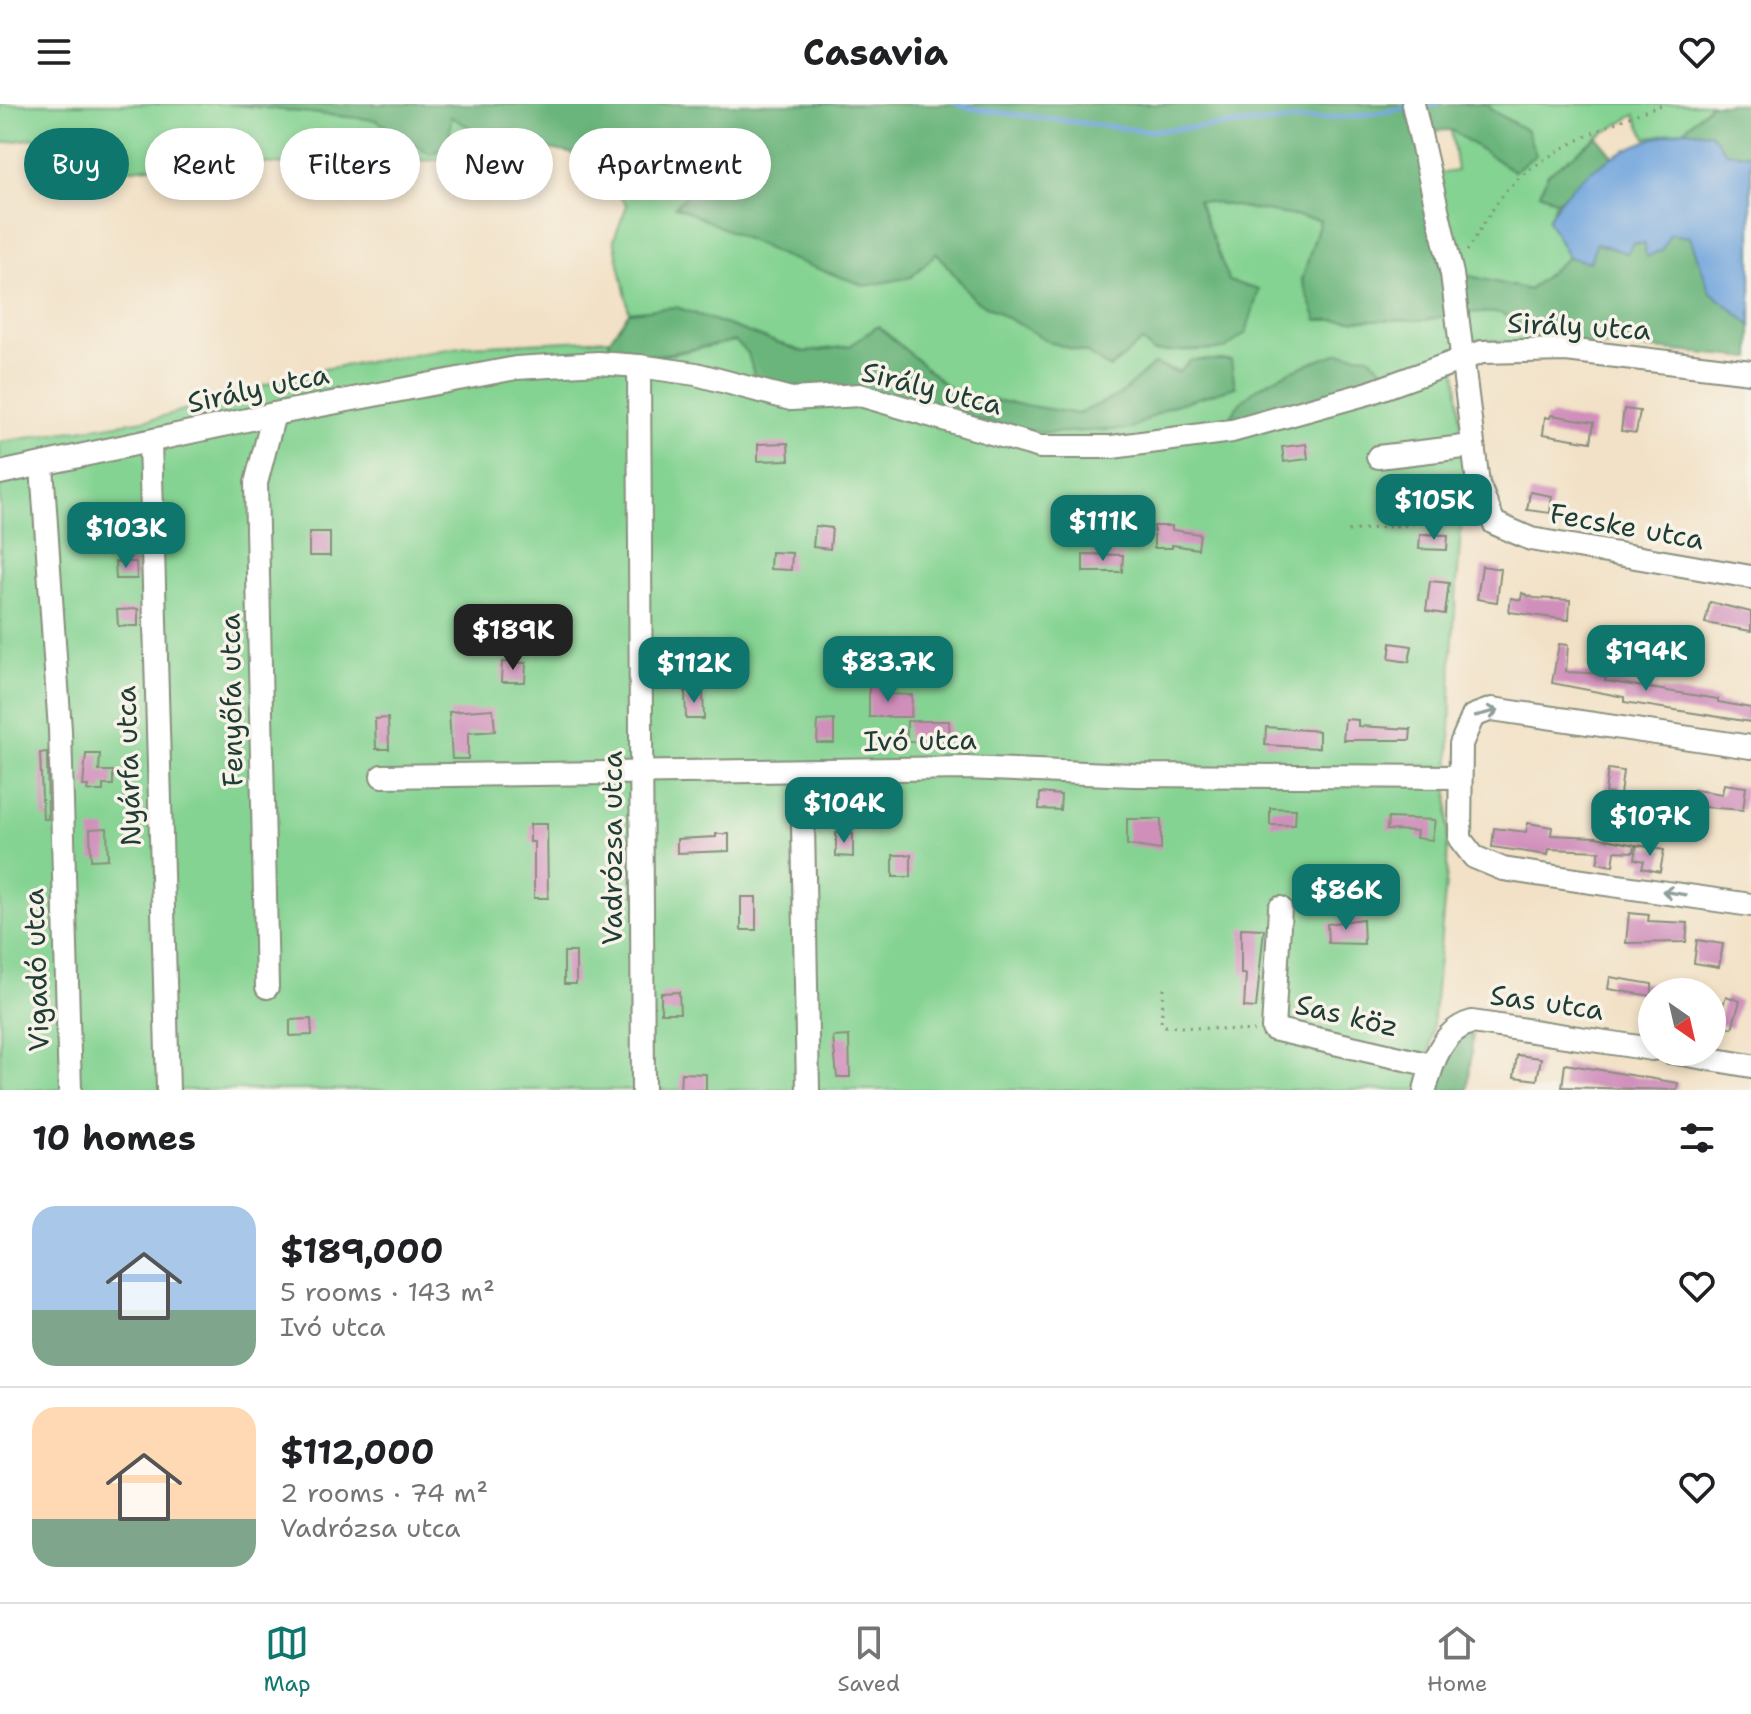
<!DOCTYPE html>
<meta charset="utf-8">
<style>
:root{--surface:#fff;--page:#f6f6f6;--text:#202124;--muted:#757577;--line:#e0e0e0;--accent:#0f766e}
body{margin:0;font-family:"Shantell Sans",sans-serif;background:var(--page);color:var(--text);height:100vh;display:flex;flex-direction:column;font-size:30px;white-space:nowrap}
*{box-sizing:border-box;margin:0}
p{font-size:26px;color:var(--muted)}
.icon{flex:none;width:44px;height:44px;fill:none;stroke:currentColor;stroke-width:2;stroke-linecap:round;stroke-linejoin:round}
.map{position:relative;height:986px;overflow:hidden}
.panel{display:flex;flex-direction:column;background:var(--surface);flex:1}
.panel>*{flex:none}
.top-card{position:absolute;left:24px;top:24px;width:800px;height:72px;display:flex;gap:16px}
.needle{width:52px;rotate:146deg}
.controls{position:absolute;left:1638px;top:874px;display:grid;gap:16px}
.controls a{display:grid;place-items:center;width:88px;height:88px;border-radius:50%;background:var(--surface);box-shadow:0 4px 12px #0003;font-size:40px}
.price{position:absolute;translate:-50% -68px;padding:0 18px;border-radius:16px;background:var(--accent);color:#fff;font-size:26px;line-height:52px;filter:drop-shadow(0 2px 4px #0008)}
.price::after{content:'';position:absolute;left:50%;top:48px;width:24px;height:18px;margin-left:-12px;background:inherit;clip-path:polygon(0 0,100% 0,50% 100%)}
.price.current{background:#222;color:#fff}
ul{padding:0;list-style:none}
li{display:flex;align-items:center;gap:24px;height:200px;padding:0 32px}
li+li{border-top:2px solid var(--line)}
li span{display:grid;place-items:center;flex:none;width:224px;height:160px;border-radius:24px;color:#555}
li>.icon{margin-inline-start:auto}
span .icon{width:96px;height:96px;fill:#fffc;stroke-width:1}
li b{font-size:34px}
h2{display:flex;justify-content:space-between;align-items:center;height:96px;padding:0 32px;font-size:34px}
.tag{padding:0 28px;border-radius:36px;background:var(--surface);box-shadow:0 4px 12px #0003;font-size:28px;line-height:72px}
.tag.current{background:var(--accent);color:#fff}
header{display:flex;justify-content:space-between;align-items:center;height:104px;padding:0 32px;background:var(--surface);font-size:36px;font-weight:700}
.menu{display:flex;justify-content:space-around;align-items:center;height:112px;border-top:2px solid var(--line);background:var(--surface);font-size:22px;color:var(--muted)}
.menu a{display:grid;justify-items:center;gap:4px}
.menu .current{color:var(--accent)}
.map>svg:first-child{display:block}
.green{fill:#84d392;stroke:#528863;stroke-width:2}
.forest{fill:#6bb57c;stroke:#457958;stroke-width:2}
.water{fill:#70a4dd;stroke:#487088;stroke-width:2}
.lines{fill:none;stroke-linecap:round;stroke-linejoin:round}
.stream{stroke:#70a4dd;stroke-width:5}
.building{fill:#d08ebb}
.minor-casing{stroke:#888f7d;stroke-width:26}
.path{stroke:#888f7d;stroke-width:3;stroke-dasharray:2 6;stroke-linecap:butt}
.minor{stroke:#fff;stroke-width:22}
.oneway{stroke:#8f9e9a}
.labels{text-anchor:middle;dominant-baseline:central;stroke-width:7;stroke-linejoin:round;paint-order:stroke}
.street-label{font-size:28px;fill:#1f3d34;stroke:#f7f3e8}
</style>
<header><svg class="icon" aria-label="menu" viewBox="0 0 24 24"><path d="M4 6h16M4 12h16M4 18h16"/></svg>Casavia<svg class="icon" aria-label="heart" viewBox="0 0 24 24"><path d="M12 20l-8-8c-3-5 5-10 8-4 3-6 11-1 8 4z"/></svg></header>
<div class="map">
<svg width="1751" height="986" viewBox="0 0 1751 986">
<rect width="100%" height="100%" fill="#f7f3e8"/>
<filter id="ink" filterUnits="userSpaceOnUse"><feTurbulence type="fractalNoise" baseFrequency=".0125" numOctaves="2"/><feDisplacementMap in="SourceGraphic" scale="16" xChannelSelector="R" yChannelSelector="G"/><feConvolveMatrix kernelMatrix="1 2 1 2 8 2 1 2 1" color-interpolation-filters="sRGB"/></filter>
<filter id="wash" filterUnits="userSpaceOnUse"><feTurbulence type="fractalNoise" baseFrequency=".006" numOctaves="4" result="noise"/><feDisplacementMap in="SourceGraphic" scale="32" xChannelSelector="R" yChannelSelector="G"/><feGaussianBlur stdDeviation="1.8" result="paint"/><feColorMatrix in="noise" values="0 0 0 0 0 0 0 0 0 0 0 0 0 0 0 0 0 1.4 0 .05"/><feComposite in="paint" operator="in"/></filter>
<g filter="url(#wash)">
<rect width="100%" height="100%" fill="#f2e1c6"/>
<g class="green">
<path d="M0 0H227L376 16 430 49 451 12 487 33 537 42 444 56 362 58 323 64 213 55 132 65 36 34 0 39Z"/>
<path d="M1488 0H1711L1684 26 1646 34 1635 11 1597 33 1540 89 1557 97 1548 116 1568 153 1529 186 1439 165 1424 72 1457 67 1451 26 1514 67 1527 27 1490 5Z"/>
<path d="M604 33 632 49 650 80 701 78 675 103 911 173 937 149 974 195 1052 239 1087 249 1109 264 1142 237 1153 248 1177 245 1229 177 1197 96 1320 116 1302 176 1465 208 1501 209 1551 240 1478 236 1455 250 1465 372 1452 548 1447 767 1430 951 1422 986H0V338L157 314 311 267 467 242 610 235 608 250 663 252 735 237 748 249 1130 325 1171 302 1235 283 1154 260 1119 291 1079 310 956 290 878 222 850 242 804 248 676 203 629 208 614 135 627 101 585 52Z"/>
</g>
<g class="forest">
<path d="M227 0H1488L1490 5 1527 27 1536 51 1514 67 1451 26 1426 27 1440 165 1529 186 1568 153 1590 158 1596 139 1626 149 1633 139 1645 140 1646 152 1670 130 1690 132 1710 187 1751 221V254L1621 242 1551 240 1501 209 1465 208 1426 216H1317L1302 176 1320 116 1198 96 1229 177 1259 186 1246 229 1225 245 1153 248 1142 237 1110 264 1087 249 1052 239 974 195 937 149 911 173 866 182 785 153 675 102 700 79 650 80 632 49 604 33 585 52 487 33 451 13 449 42 430 50 376 16Z"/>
<path d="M1711 0H1750L1751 51 1725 48 1710 29 1684 26Z"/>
<path d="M1597 33 1614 53 1557 97 1540 89 1548 70Z"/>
<path d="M676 203 804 248 850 242 878 222 956 290 1078 310 1119 291 1154 260 1178 269 1191 256H1231L1235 283 1171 302 1130 325 1046 329 755 275 748 249 735 237 660 251 607 250 610 235 629 208Z"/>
<path d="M1339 249 1369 252 1389 271 1228 322C1236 281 1304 262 1339 249Z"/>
<path d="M1462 930H1473L1468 986H1428L1439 955Z"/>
</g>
<path class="water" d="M1684 26 1710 29 1726 48 1751 51V221L1710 187 1690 133 1670 130 1662 146 1646 153 1645 140 1633 139 1627 149 1596 139 1590 158 1568 153 1548 116C1573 67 1632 37 1684 26Z"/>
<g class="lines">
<g class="stream">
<path d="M957 0 980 6 1146 27 1355 12 1408 4"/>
<path d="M1418 3 1437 0"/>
</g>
</g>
<g id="blocks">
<g class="building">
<path d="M1624 305 1640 307 1636 329 1621 327Z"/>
<path d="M1551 311 1594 318 1591 338 1543 330 1545 313 1550 314Z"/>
<path d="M788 339 789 356 758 357V340Z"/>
<path d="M1306 340 1308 355 1284 358 1282 343Z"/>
<path d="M1530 388 1552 392 1550 409 1527 406Z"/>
<path d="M815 422 832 424 830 445 813 443Z"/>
<path d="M1154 422H1172V426L1200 430 1198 445 1172 441V444H1154Z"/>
<rect x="309" y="428" width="21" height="24"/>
<path d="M1420 430 1448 431 1447 446 1419 445Z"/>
<path d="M771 448 792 449 791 466 770 465Z"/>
<path d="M1083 450 1123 451 1122 468H1083Z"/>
<path d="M115 458H136L137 475H116Z"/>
<path d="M1482 462 1501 465 1497 498 1477 495Z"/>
<path d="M1430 477 1449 479 1445 510 1426 507Z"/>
<path d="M1522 489 1534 494 1570 496 1569 516 1509 508 1511 494 1521 496Z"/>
<path d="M1710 498 1751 508V527L1705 519Z"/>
<path d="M138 505V522H118L117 506Z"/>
<path d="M1391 539 1412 542 1409 558 1389 555Z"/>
<path d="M1559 540 1568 541 1566 568 1606 570 1605 577 1718 595V598L1751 604V618L1624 598V593L1552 579Z"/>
<path d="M502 558 526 559 525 578H501Z"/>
<path d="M869 581H884L885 590 912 591 911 613H869Z"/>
<path d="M685 587H703L704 615H686Z"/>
<path d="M493 605 495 627 468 629V655H452L449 608Z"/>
<path d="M388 614 389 645H376L375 615Z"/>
<path d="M1345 615 1358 616V622L1411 625 1410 636H1343Z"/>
<path d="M834 616V639H817L818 617Z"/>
<path d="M907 617H949L950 638 907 637Z"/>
<path d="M1266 623 1319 627V644L1265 641Z"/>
<path d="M47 648 48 715H43L40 649Z"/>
<path d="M86 650H100L99 667H113V681H103V687H87L88 682H83Z"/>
<path d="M1608 665 1623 667 1620 691 1605 689Z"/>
<path d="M1724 680 1746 683 1743 706 1691 702 1694 686 1722 690Z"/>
<path d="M1040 689 1061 691 1060 706 1039 705Z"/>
<path d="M1270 704 1296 705 1295 721H1270Z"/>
<path d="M1388 714 1435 716 1432 736 1416 734 1417 727 1387 726Z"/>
<path d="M1127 715H1161V746L1127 741Z"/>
<path d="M1528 719 1552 723 1551 731 1596 733 1635 741 1634 748 1615 747 1613 762 1597 759 1600 747 1549 745 1548 751 1492 743 1494 724 1526 728Z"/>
<path d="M530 720H547L548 794H534V738H530Z"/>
<path d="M107 724 108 755 91 756 90 725Z"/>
<path d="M836 729 853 730V753L836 752Z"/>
<path d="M716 730H729V747L677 749V735L716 733Z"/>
<path d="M1637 741 1664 746 1660 768 1642 764 1644 757 1635 755Z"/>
<rect x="893" y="751" width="18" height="22"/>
<rect x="741" y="793" width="15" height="33"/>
<path d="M1629 809 1649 811 1648 817 1688 819 1686 838 1626 839Z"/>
<path d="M1363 815 1364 840 1328 839 1327 820Z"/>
<path d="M1241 824 1264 825 1256 904 1244 903 1246 870H1241Z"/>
<path d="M1697 836 1723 840 1719 863 1694 859Z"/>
<rect x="564" y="848" width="12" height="32"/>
<path d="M1610 873 1652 880V892L1608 885Z"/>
<path d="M679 888 680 909H661V889Z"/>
<path d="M1726 892 1740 897 1732 924 1717 920Z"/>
<path d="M311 915 312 931 290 932V916Z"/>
<path d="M849 932 850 973H837L833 933Z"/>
<path d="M1517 951 1541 954 1537 976 1514 973Z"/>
<path d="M1565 960 1678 979 1677 986 1562 983Z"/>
<path d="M681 969 706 970V986H680Z"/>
</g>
</g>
</g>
<g filter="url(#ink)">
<use href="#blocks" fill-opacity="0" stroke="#888f7d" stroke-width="2"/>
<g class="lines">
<defs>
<g id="minor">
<path d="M1413 0 1452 170 1478 380 1494 419 1531 435 1751 473"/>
<path d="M639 262 643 986"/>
<path d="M150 337 168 986"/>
<path d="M1378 353 1472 342"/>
<path d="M42 362 60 626 70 986"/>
<path d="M0 369 274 310 516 264 598 259 639 262 696 270 791 295 860 291 1040 343H1112L1232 327 1369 289 1482 248 1566 246 1751 268"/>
<path d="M1751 643 1492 605 1473 612 1461 640 1460 735 1474 753 1503 765 1542 771 1751 801"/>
<path d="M802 668 808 986"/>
<path d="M382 672 966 664 1133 671 1459 673"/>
<path d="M1280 804 1273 925 1431 961"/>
<path d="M267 883 256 379 274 310"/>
<path d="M1670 948 1751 962"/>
<path d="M1425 986C1432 959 1442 926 1472 918L1652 945"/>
</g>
</defs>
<use href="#minor" class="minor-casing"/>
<g class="path">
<path d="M1467 147C1480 127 1492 103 1508 85 1539 50 1620 14 1665 0"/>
<path d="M1348 427 1473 414"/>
<path d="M1164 884 1161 919 1165 922 1254 927"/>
</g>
<use href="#minor" class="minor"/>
</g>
<defs><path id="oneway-shaft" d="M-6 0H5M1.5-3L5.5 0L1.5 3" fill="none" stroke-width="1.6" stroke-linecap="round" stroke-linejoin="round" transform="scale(2)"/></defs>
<g class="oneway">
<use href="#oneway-shaft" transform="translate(1487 609) rotate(-14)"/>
<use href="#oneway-shaft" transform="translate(1674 789) rotate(-171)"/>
</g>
</g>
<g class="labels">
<g class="street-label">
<text transform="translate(1579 222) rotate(3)">Sirály utca</text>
<text transform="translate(258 284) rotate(-12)">Sirály utca</text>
<text transform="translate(932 284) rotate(14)">Sirály utca</text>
<text transform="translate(1627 422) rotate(10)">Fecske utca</text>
<text transform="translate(231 596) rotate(-91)">Fenyőfa utca</text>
<text transform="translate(920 636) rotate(-1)">Ivó utca</text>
<text transform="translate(128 662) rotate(-92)">Nyárfa utca</text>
<text transform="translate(612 744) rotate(-90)">Vadrózsa utca</text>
<text transform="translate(36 866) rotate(-92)">Vigadó utca</text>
<text transform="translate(1547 898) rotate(8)">Sas utca</text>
<text transform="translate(1347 911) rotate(13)">Sas köz</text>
</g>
</g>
</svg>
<div class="controls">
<a><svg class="needle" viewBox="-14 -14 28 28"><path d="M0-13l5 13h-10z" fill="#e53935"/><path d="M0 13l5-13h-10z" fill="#757577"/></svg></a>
</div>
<b class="price" style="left:1434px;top:438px">$105K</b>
<b class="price" style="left:1103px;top:459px">$111K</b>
<b class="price" style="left:126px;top:466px">$103K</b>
<b class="price current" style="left:513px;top:568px">$189K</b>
<b class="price" style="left:1646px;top:589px">$194K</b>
<b class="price" style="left:888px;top:600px">$83.7K</b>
<b class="price" style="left:694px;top:601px">$112K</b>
<b class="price" style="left:844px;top:741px">$104K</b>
<b class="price" style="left:1650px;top:754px">$107K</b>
<b class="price" style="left:1346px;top:828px">$86K</b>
<div class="top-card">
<a class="tag current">Buy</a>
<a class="tag">Rent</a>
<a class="tag">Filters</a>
<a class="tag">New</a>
<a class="tag">Apartment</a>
</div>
</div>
<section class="panel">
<h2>10 homes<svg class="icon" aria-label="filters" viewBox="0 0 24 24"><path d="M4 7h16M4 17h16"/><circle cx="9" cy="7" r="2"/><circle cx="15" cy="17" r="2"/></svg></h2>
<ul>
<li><span style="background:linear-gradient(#a9c7e8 65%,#7fa58c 0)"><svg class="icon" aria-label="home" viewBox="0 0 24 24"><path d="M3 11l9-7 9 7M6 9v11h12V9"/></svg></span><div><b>$189,000</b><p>5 rooms · 143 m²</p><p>Ivó utca</p></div><svg class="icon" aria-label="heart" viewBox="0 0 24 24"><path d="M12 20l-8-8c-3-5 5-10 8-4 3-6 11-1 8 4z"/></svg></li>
<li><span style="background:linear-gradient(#ffd9b3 70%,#7fa58c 0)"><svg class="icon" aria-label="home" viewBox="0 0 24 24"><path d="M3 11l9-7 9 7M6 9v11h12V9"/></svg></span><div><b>$112,000</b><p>2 rooms · 74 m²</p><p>Vadrózsa utca</p></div><svg class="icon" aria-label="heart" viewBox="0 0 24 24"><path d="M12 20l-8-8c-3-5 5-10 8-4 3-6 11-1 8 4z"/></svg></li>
</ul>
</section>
<nav class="menu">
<a class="current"><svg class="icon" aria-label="map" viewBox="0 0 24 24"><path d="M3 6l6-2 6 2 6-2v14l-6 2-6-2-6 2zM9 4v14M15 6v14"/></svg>Map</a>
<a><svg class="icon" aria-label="saved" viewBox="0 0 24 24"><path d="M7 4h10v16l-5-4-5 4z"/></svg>Saved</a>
<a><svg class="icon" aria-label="home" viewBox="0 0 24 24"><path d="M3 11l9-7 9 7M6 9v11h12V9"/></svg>Home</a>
</nav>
